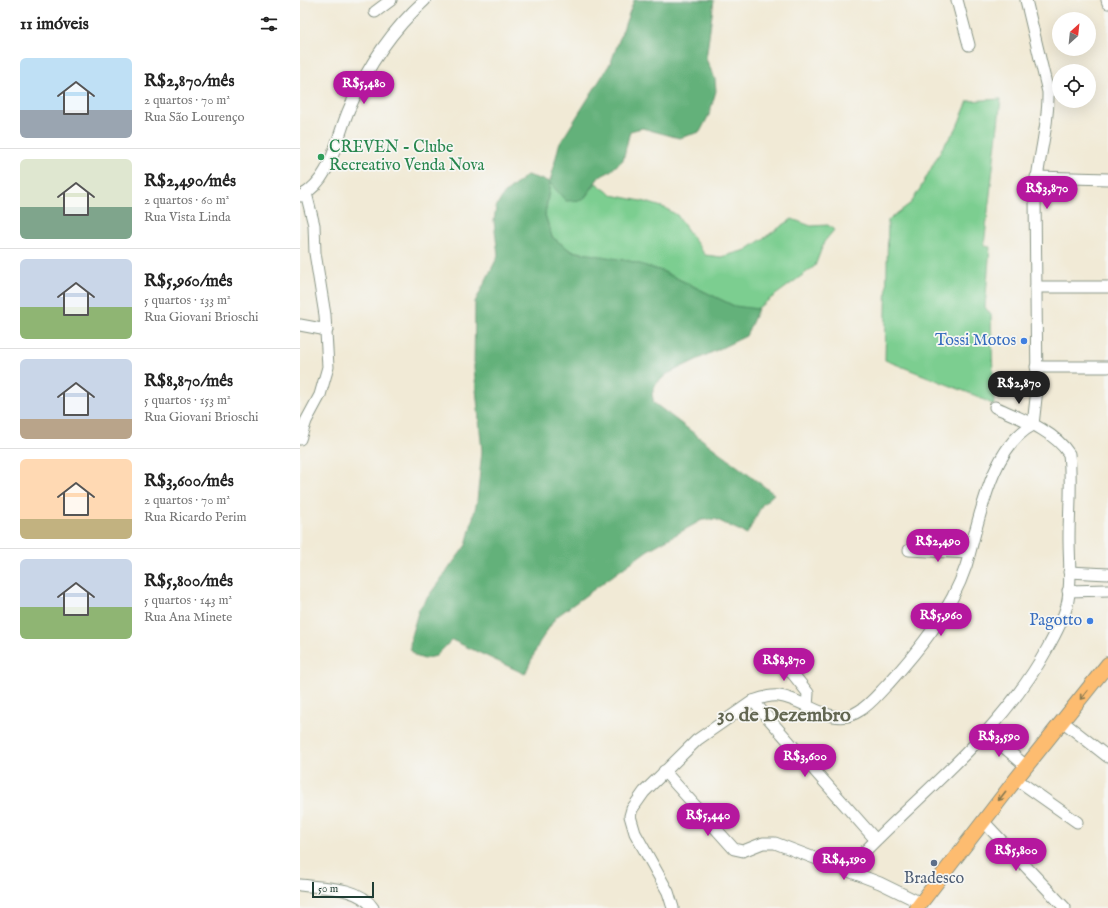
<!DOCTYPE html>
<html lang="pt">
<meta charset="utf-8">
<style>
:root{--surface:#fff;--page:#f2f2f2;--text:#222;--muted:#767676;--line:#e0e0e0;--accent:#b5179e}
body{margin:0;font-family:"IM FELL English",serif;background:var(--page);color:var(--text);height:100vh;display:flex;flex-direction:column;font-size:15px;white-space:nowrap}
*{box-sizing:border-box;margin:0}
p{font-size:13px;color:var(--muted)}
.icon{flex:none;width:22px;height:22px;fill:none;stroke:currentColor;stroke-width:2;stroke-linecap:round;stroke-linejoin:round}
.map{position:relative;flex:1;overflow:hidden}
.details{display:flex;flex-direction:column;background:var(--surface);width:300px}
.details>*{flex:none}
.needle{width:26px;rotate:27deg}
.controls{position:absolute;left:752px;top:12px;display:grid;gap:8px}
.controls a{display:grid;place-items:center;width:44px;height:44px;border-radius:50%;background:var(--surface);box-shadow:0 4px 16px #0002;font-size:20px}
.scale{position:absolute;left:12px;bottom:10px;width:62px;box-sizing:border-box;padding-left:4px;border:2px solid #1f3d34;border-top:0;font-size:11px;line-height:14px;white-space:nowrap;color:#1f3d34;-webkit-text-stroke:3px #f6f6f2;paint-order:stroke}
.price{position:absolute;translate:-50% -34px;padding:0 9px;border-radius:14px;background:var(--accent);color:#fff;font-size:13px;line-height:26px;filter:drop-shadow(0 1px 2px #0008)}
.price::after{content:'';position:absolute;left:50%;top:24px;width:12px;height:9px;margin-left:-6px;background:inherit;clip-path:polygon(0 0,100% 0,50% 100%)}
.price.current{background:#222;color:#fff}
ul{padding:0;list-style:none}
li{display:flex;align-items:center;gap:12px;height:100px;padding:0 20px}
li+li{border-top:1px solid var(--line)}
li span{display:grid;place-items:center;flex:none;width:112px;height:80px;border-radius:6px;color:#555}
li>.icon{margin-inline-start:auto}
span .icon{width:48px;height:48px;fill:#fffc;stroke-width:1}
li b{font-size:17px}
h2{display:flex;justify-content:space-between;align-items:center;height:48px;padding:0 20px;font-size:17px}
main{display:flex;flex:1;min-height:0}
.map>svg:first-child{display:block}
.green{fill:#7bce90;stroke:#4d8662}
.forest{fill:#64b17a;stroke:#427757}
.lines{fill:none;stroke-linecap:round;stroke-linejoin:round}
.minor-casing{stroke:#889485;stroke-width:13}
.major-casing{stroke:#889485;stroke-width:16}
.minor{stroke:#fff;stroke-width:11}
.major{stroke:#fdbc70;stroke-width:14}
.oneway{stroke:#83764f}
.leisure-dot{fill:#2e9e5b;stroke:#f6f6f2;stroke-width:1.5}
.shop-dot{fill:#3f7fe0;stroke:#f6f6f2;stroke-width:1.5}
.service-dot{fill:#5c6f8a;stroke:#f6f6f2;stroke-width:1.5}
.labels{text-anchor:middle;dominant-baseline:central;stroke-width:3.5;stroke-linejoin:round;paint-order:stroke}
.leisure-label{font-size:16px;fill:#27864d;stroke:#f6f6f2;text-anchor:start}
.shop-label{font-size:16px;fill:#366cbe;stroke:#f6f6f2;text-anchor:end}
.service-label{font-size:16px;fill:#4e5e75;stroke:#f6f6f2}
.district-label{font-size:20px;font-weight:bold;fill:#626651;stroke:#f6f6f2}
</style>
<main>
<section class="details">
<h2>11 imóveis<svg class="icon" aria-label="filters" viewBox="0 0 24 24"><path d="M4 7h16M4 17h16"/><circle cx="9" cy="7" r="2"/><circle cx="15" cy="17" r="2"/></svg></h2>
<ul>
<li><span style="background:linear-gradient(#bfe0f5 65%,#9aa5b1 0)"><svg class="icon" aria-label="home" viewBox="0 0 24 24"><path d="M3 11l9-7 9 7M6 9v11h12V9"/></svg></span><div><b>R$2,870/mês</b><p>2 quartos · 70 m²</p><p>Rua São Lourenço</p></div></li>
<li><span style="background:linear-gradient(#dfe7d0 60%,#7fa58c 0)"><svg class="icon" aria-label="home" viewBox="0 0 24 24"><path d="M3 11l9-7 9 7M6 9v11h12V9"/></svg></span><div><b>R$2,490/mês</b><p>2 quartos · 60 m²</p><p>Rua Vista Linda</p></div></li>
<li><span style="background:linear-gradient(#c9d6e8 60%,#8fb573 0)"><svg class="icon" aria-label="home" viewBox="0 0 24 24"><path d="M3 11l9-7 9 7M6 9v11h12V9"/></svg></span><div><b>R$5,960/mês</b><p>5 quartos · 133 m²</p><p>Rua Giovani Brioschi</p></div></li>
<li><span style="background:linear-gradient(#c9d6e8 75%,#b9a48a 0)"><svg class="icon" aria-label="home" viewBox="0 0 24 24"><path d="M3 11l9-7 9 7M6 9v11h12V9"/></svg></span><div><b>R$8,870/mês</b><p>5 quartos · 153 m²</p><p>Rua Giovani Brioschi</p></div></li>
<li><span style="background:linear-gradient(#ffd9b3 75%,#c2b280 0)"><svg class="icon" aria-label="home" viewBox="0 0 24 24"><path d="M3 11l9-7 9 7M6 9v11h12V9"/></svg></span><div><b>R$3,600/mês</b><p>2 quartos · 70 m²</p><p>Rua Ricardo Perim</p></div></li>
<li><span style="background:linear-gradient(#c9d6e8 60%,#8fb573 0)"><svg class="icon" aria-label="home" viewBox="0 0 24 24"><path d="M3 11l9-7 9 7M6 9v11h12V9"/></svg></span><div><b>R$5,800/mês</b><p>5 quartos · 143 m²</p><p>Rua Ana Minete</p></div></li>
</ul>
</section>
<div class="map">
<svg width="808" height="908" viewBox="0 0 808 908">
<rect width="100%" height="100%" fill="#f6f6f2"/>
<filter id="ink" filterUnits="userSpaceOnUse"><feTurbulence type="fractalNoise" baseFrequency=".025" numOctaves="2"/><feDisplacementMap in="SourceGraphic" scale="8" xChannelSelector="R" yChannelSelector="G"/><feConvolveMatrix kernelMatrix="1 2 1 2 8 2 1 2 1" color-interpolation-filters="sRGB"/></filter>
<filter id="wash" filterUnits="userSpaceOnUse"><feTurbulence type="fractalNoise" baseFrequency=".012" numOctaves="4" result="noise"/><feDisplacementMap in="SourceGraphic" scale="16" xChannelSelector="R" yChannelSelector="G"/><feGaussianBlur stdDeviation="0.9" result="paint"/><feColorMatrix in="noise" values="0 0 0 0 0 0 0 0 0 0 0 0 0 0 0 0 0 1.4 0 .05"/><feComposite in="paint" operator="in"/></filter>
<g filter="url(#wash)">
<rect width="100%" height="100%" fill="#f1ead6"/>
<g class="green">
<path d="M701 99 684 246 690 247 685 307 691 315 694 405 674 395 585 360 588 220 611 203 621 187 642 148 656 129 668 101Z"/>
<path d="M250 182 283 200 296 183 312 195 346 202 365 208 377 215 405 255 421 257 446 250 492 219 511 226 528 225 534 230 524 242 515 266 455 310 434 306 362 271 271 251 252 237 245 215Z"/>
</g>
<path class="forest" d="M334 0H414L406 59 415 79 416 91 409 115 400 132 379 138 342 128 330 131 323 160 309 172 299 177 283 200 266 201 250 183 245 215 252 237 271 251 330 261 362 271 434 306 458 309 446 336 367 374 356 384 352 394 354 403 474 494 462 505 447 534 415 519 402 520 348 550 256 617 239 643 225 674 152 640 136 656 124 659 115 656 110 648 111 636 119 609 166 545 171 526 177 501 182 451 174 368 175 302 198 256 194 221 196 207 204 194 227 175 250 182 259 145 311 62Z"/>
</g>
<g filter="url(#ink)">
<g class="lines">
<defs>
<g id="minor">
<path d="M657 0 669 45"/>
<path d="M726 0 748 92C749 127 737 162 735 197L737 389 733 425"/>
<path d="M807 0 808 3"/>
<path d="M75 12 91 0"/>
<path d="M736 177 808 179"/>
<path d="M1 196C33 179 36 137 50 107 67 67 93 29 125 0"/>
<path d="M736 287H808"/>
<path d="M0 325 27 330"/>
<path d="M736 367H808"/>
<path d="M0 439 6 421 20 395 28 367 25 315 15 253 14 225 6 193"/>
<path d="M609 550 669 553"/>
<path d="M769 572 808 574"/>
<path d="M768 591 808 590"/>
<path d="M462 659 479 662 493 674 508 693 507 707"/>
<path d="M453 701 575 839"/>
<path d="M762 721 808 757"/>
<path d="M686 732 726 766"/>
<path d="M364 771 434 849 443 851 463 843H475L580 883 621 903"/>
<path d="M716 779 777 822"/>
<path d="M683 821 765 908"/>
<path d="M547 870C614 797 699 737 747 649 755 635 763 620 767 605 772 584 769 560 769 538 769 510 772 481 769 454 754 430 719 418 695 407"/>
<path d="M0 885C23 888 59 886 73 908"/>
<path d="M373 908 368 892 335 833 330 816 332 809 344 792 397 740 453 701C461 698 470 695 479 696 506 699 532 729 559 711 570 705 579 693 588 684 619 650 651 611 666 566 679 523 690 447 733 425"/>
</g>
<path id="major" d="M617 908 716 779 808 664"/>
</defs>
<use href="#minor" class="minor-casing"/>
<use href="#major" class="major-casing"/>
<use href="#minor" class="minor"/>
<use href="#major" class="major"/>
</g>
<defs><path id="oneway-shaft" d="M-6 0H5M1.5-3L5.5 0L1.5 3" fill="none" stroke-width="1.6" stroke-linecap="round" stroke-linejoin="round"/></defs>
<g class="oneway">
<use href="#oneway-shaft" transform="translate(784 695) rotate(129)"/>
<use href="#oneway-shaft" transform="translate(702 796) rotate(128)"/>
</g>
</g>
<circle class="leisure-dot" cx="21" cy="157" r="4"/>
<g class="shop-dot">
<circle cx="724" cy="341" r="4"/>
<circle cx="790" cy="621" r="4"/>
</g>
<circle class="service-dot" cx="634" cy="863" r="4"/>
<g class="labels">
<g class="leisure-label">
<text x="29" y="148">CREVEN - Clube<tspan x="29" dy="18">Recreativo Venda Nova</tspan></text>
</g>
<g class="shop-label">
<text x="716" y="341">Tossi Motos</text>
<text x="782" y="621">Pagotto</text>
</g>
<g class="service-label">
<text x="634" y="879">Bradesco</text>
</g>
<g class="district-label">
<text x="484" y="715">30 de Dezembro</text>
</g>
</g>
</svg>
<div class="controls">
<a><svg class="needle" viewBox="-14 -14 28 28"><path d="M0-13l5 13h-10z" fill="#e53935"/><path d="M0 13l5-13h-10z" fill="#767676"/></svg></a>
<a><svg class="icon" aria-label="locate" viewBox="0 0 24 24"><circle cx="12" cy="12" r="6"/><path d="M12 2v4M12 18v4M2 12h4M18 12h4"/></svg></a>
</div>
<div class="scale">50 m</div>
<b class="price" style="left:64px;top:105px">R$5,480</b>
<b class="price" style="left:747px;top:210px">R$3,870</b>
<b class="price current" style="left:719px;top:405px">R$2,870</b>
<b class="price" style="left:638px;top:563px">R$2,490</b>
<b class="price" style="left:641px;top:637px">R$5,960</b>
<b class="price" style="left:484px;top:682px">R$8,870</b>
<b class="price" style="left:699px;top:758px">R$3,590</b>
<b class="price" style="left:505px;top:778px">R$3,600</b>
<b class="price" style="left:408px;top:837px">R$5,440</b>
<b class="price" style="left:716px;top:872px">R$5,800</b>
<b class="price" style="left:544px;top:881px">R$4,190</b>
</div>
</main>
